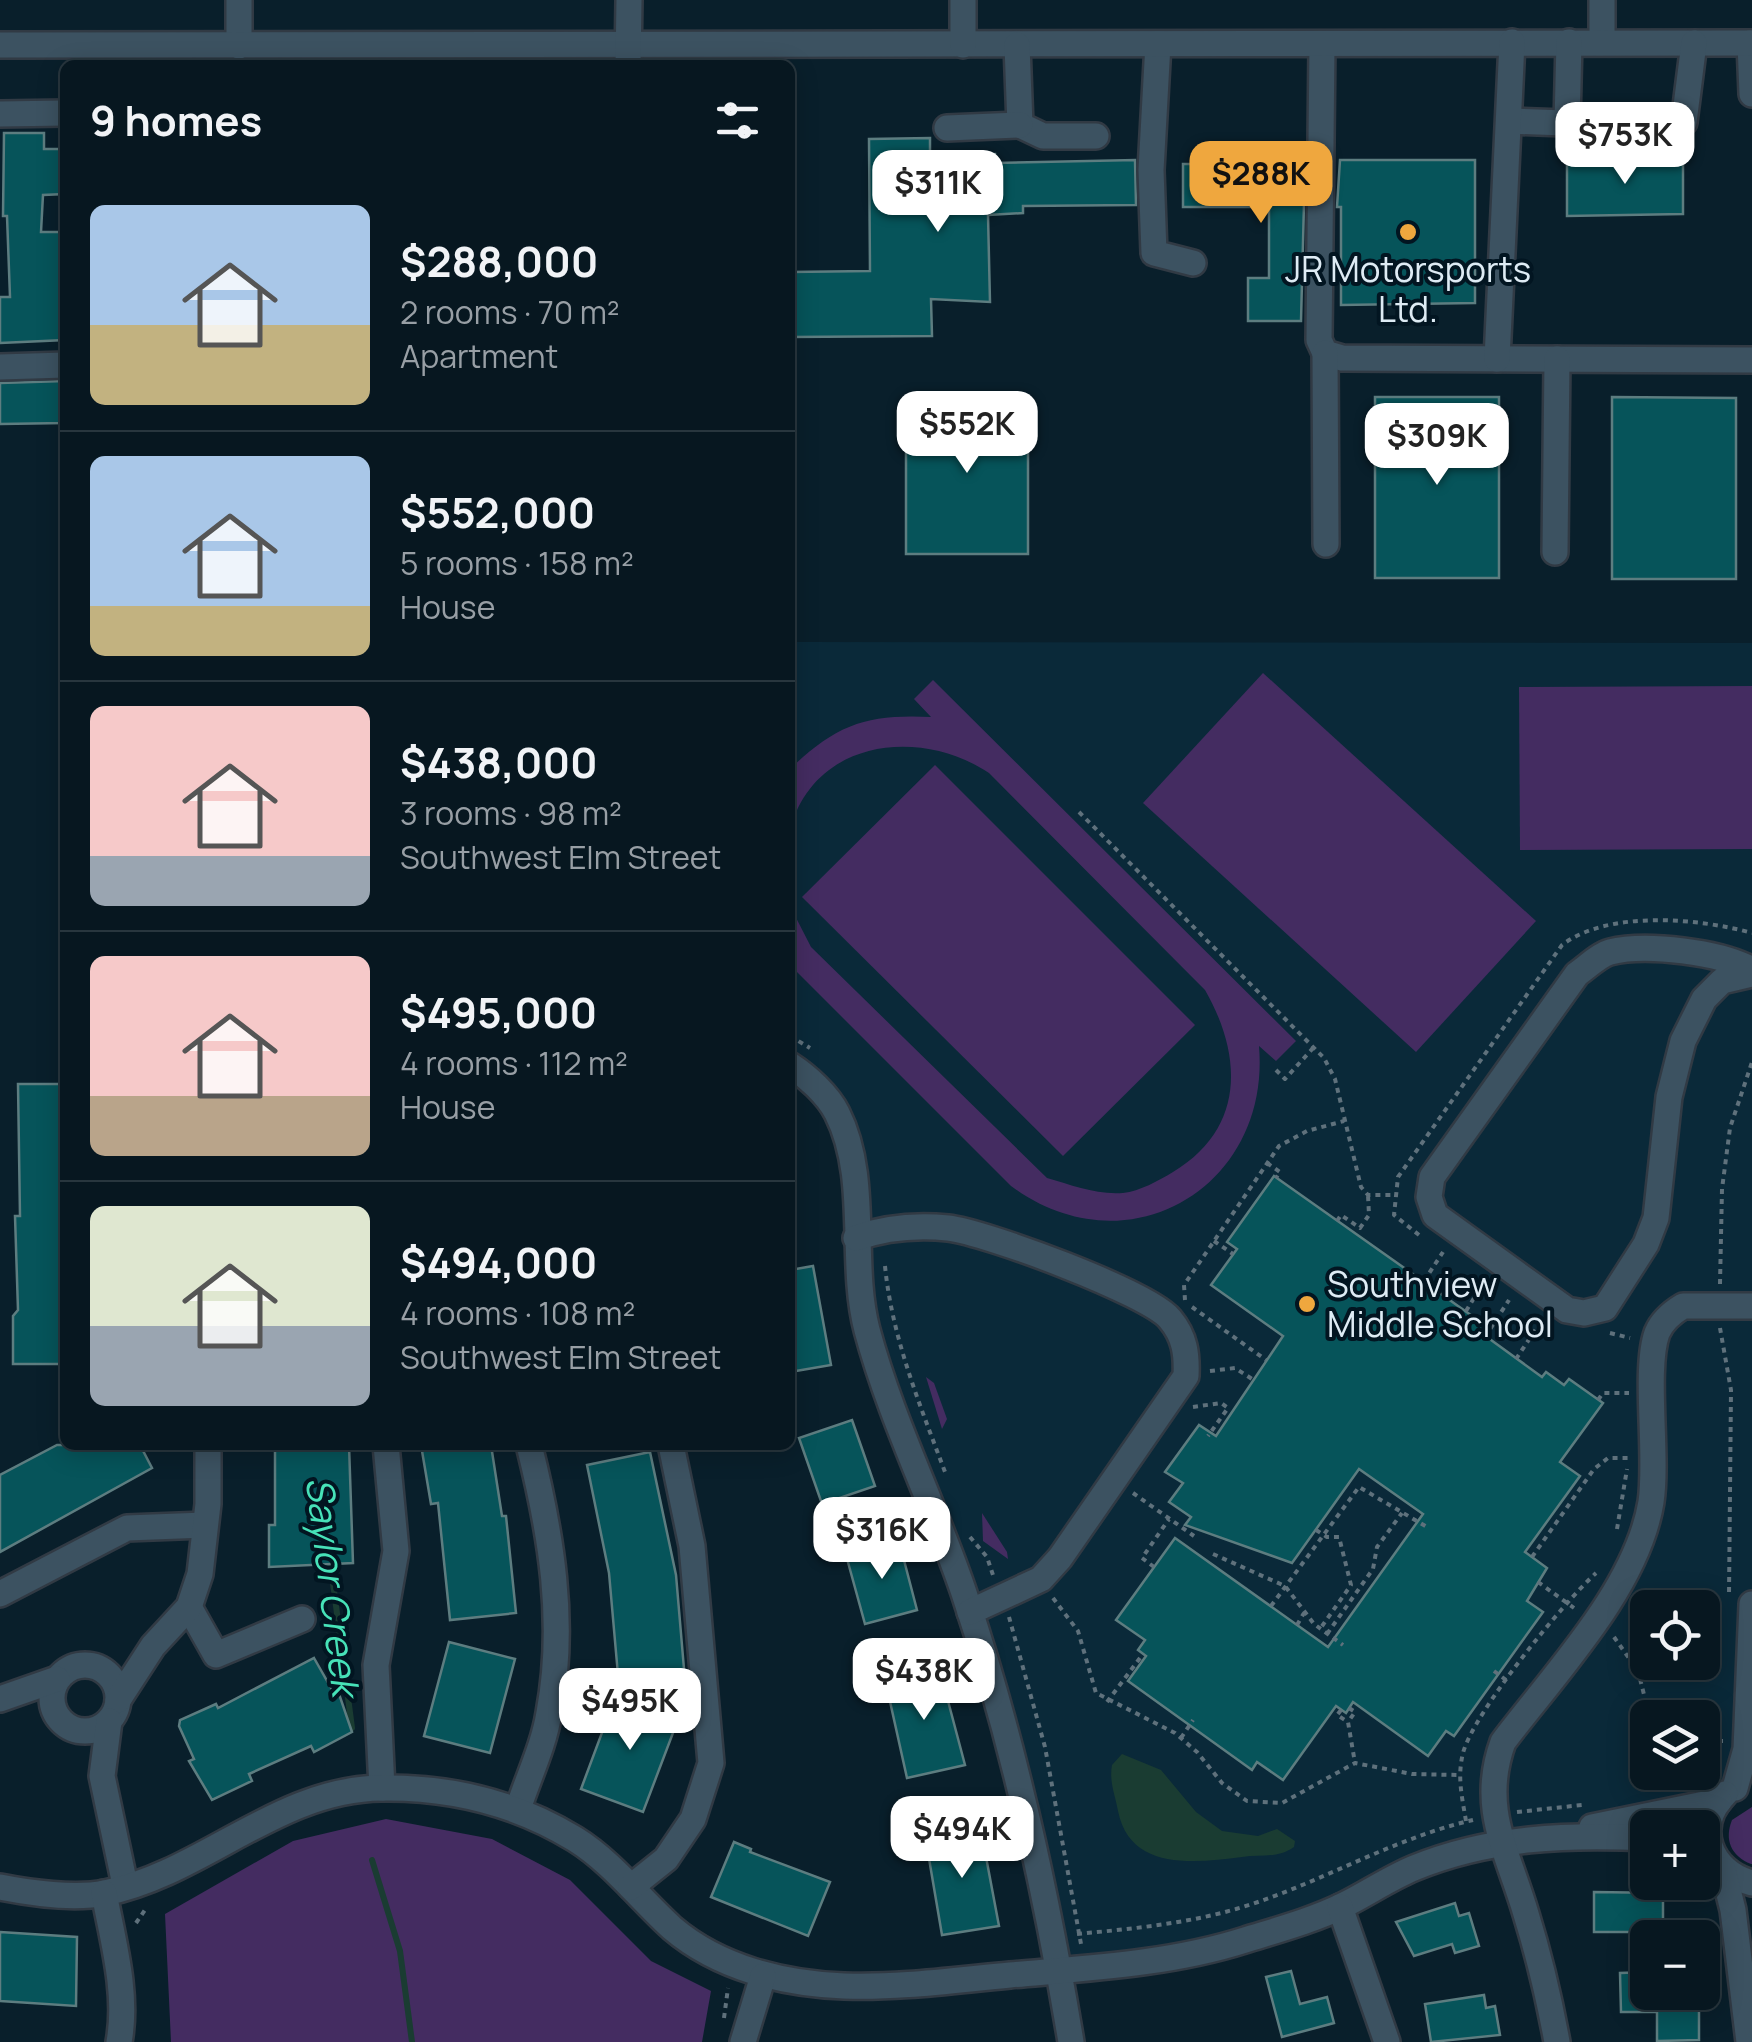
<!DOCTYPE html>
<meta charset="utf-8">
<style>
:root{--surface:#071720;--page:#15242d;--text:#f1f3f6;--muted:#989fa5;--line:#28363e;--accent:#efa73e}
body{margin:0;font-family:Manrope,sans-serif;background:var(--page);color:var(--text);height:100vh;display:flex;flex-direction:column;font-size:38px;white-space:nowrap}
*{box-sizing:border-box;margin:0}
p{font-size:32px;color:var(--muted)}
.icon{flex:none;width:55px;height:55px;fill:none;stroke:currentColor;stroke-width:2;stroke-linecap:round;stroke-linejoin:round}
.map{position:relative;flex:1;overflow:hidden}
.drawer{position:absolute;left:60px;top:60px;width:735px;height:1390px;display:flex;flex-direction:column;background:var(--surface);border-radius:15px;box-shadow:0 5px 25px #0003,0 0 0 2px var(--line)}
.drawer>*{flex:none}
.buttons{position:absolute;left:1630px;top:1590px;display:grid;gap:20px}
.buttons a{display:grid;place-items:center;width:90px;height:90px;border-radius:15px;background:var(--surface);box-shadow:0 5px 25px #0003,0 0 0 2px var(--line);font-size:50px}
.price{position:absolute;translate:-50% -85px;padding:0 22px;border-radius:20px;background:#fff;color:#222;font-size:32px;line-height:65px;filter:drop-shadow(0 2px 5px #0008)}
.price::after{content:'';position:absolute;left:50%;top:60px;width:30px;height:22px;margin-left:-15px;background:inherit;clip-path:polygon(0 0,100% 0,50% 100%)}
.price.selected{background:var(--accent);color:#111}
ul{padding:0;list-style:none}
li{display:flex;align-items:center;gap:30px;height:250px;padding:0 30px}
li+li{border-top:2px solid var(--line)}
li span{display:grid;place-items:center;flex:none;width:280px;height:200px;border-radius:15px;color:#555}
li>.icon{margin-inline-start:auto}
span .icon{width:120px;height:120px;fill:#fffc;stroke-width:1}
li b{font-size:42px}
h2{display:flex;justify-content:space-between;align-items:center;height:120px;padding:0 30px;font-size:42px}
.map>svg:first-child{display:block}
.built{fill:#0a2939;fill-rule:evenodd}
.green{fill:#442c61}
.water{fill:#1a3c32}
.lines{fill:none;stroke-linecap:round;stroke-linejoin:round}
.stream{stroke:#1a3c32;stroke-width:6}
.building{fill:#06545a;stroke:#5d7d80;stroke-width:2.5}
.minor-casing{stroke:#313a44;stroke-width:30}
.path{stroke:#5f717c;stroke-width:4;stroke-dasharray:5 5;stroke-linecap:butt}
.minor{stroke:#3c5261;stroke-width:25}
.poi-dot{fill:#efa73e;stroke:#021521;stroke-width:4}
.labels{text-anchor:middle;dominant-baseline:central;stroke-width:8;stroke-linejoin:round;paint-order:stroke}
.poi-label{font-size:35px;fill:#deebf4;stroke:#021521}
.water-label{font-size:38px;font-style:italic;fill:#47e2b8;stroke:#021521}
</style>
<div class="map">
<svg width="1752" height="2042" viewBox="0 0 1752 2042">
<rect width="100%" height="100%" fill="#091f2b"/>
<path class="built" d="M790 642 1752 643V1604L1735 1788 1499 1844 1239 1942 1058 1971 1032 1840 886 1396 837 1112 790 1065ZM1648 1608H1702V1662H1648ZM1648 1718H1702V1772H1648Z"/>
<g class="green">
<path d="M1263 673 1536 921 1416 1052 1143 803Z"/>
<path d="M933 680 1296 1041 1276 1061 1259 1046C1271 1188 1126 1272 1011 1186L790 965V906L811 947 1047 1178C1072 1185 1096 1195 1123 1193 1140 1191 1158 1181 1173 1172 1245 1129 1243 1056 1205 990L989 773C920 727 814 739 790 830V769C837 724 867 714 931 717L914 699Z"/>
<path d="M1752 686V849L1520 850 1519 687Z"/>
<path d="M935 765 1195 1025 1063 1156 802 897Z"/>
<path d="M926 1377 934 1383 947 1419 942 1429Z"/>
<path d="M982 1513 1007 1552 1008 1559 983 1541Z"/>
<path d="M1752 1807V1864H1751C1731 1856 1724 1840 1732 1820Z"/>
<path d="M386 1819 492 1839 570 1880 651 1961 711 1991 702 2042H171L165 1914 293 1841Z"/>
</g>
<path class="water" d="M1122 1754 1161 1770 1196 1812 1222 1831 1258 1836 1277 1829 1295 1841 1294 1847C1277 1859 1261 1854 1242 1857 1194 1863 1130 1871 1118 1811 1115 1794 1109 1782 1112 1765Z"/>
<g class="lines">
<g class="stream">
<path d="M330 1560 352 1728"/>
<path d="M372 1860 400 1951 412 2042"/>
</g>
</g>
<g class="building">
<path d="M4 133H44V149H65V194L43 195 41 232H65V340L0 343V297H10L7 216H3Z"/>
<path d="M930 138V165H965V155L995 154V163L1135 160 1136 205 1023 206V213L988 215 990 302 931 299 932 336 790 337V272L870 271 869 139Z"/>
<path d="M1683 158V214L1567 216V160Z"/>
<path d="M1340 160H1475V303L1341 305V207H1337Z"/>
<path d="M1183 164H1305L1301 321H1248V278H1269V207H1183Z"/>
<path d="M65 381V423L0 424V383Z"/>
<rect x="906" y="397" width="122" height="157"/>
<rect x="1375" y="397" width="124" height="181"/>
<path d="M1612 397 1736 398V579H1612Z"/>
<path d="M18 1084H65V1364H13V1316L18 1310 15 1216H20Z"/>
<path d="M1274 1176 1485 1325 1480 1332 1542 1377 1546 1372 1564 1385 1569 1379 1603 1403 1560 1462 1580 1476 1525 1552 1547 1568 1527 1601 1543 1612 1454 1736 1446 1731 1428 1756 1353 1702 1346 1713 1336 1706 1283 1780 1257 1762 1252 1770 1128 1681 1146 1656 1138 1650 1145 1640 1116 1620 1175 1538 1328 1647 1423 1514 1359 1469 1292 1563 1185 1525 1191 1517 1169 1502 1183 1483 1165 1472 1199 1425 1216 1436 1283 1336 1211 1285 1237 1249 1227 1242Z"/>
<path d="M813 1266 831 1365 790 1372V1270Z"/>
<path d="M852 1420 875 1486 822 1504 799 1438Z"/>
<path d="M57 1445H140L152 1468 0 1552V1475Z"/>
<path d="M275 1445H349L353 1563 269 1567V1525H275Z"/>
<path d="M421 1445H491L502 1516H506L516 1613 450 1620 438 1503 431 1504Z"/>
<path d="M650 1452 676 1575 684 1669 618 1675 609 1573 587 1465Z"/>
<path d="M899 1541 917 1610 865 1624 846 1555Z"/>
<path d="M449 1642 515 1659 490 1753 424 1736Z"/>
<path d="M314 1658 334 1693 338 1691 352 1732 314 1752 311 1746 249 1774 252 1781 212 1800 189 1761 194 1759 179 1726 180 1720 216 1704 218 1708Z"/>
<path d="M939 1667 965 1765 907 1778 885 1679Z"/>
<path d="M616 1695 679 1717 643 1812 581 1789Z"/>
<path d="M980 1825 999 1926 942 1935 925 1835Z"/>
<path d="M734 1842 751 1849 750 1852 830 1882 808 1936 711 1897Z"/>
<path d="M1594 1892 1663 1893V1923H1640V1932H1594Z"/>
<path d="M1455 1903 1459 1916 1469 1913 1479 1946 1455 1953 1452 1944 1414 1956 1396 1922Z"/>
<path d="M0 1932 77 1937 76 2006 0 2001Z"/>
<path d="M1291 1971 1300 2004 1327 1997 1334 2023 1282 2037 1266 1977Z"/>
<path d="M1648 1972 1649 1994 1699 1993V2040L1657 2041V2012H1621L1620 1973Z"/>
<path d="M1484 1995 1486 2008 1495 2006 1500 2035 1431 2042 1425 2004Z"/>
</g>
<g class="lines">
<defs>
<g id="minor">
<path d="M239 0V46"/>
<path d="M1602 0V42"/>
<path d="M1750 43 1752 94"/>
<path d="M1158 44 1151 170 1154 253 1193 263"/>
<path d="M1322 44 1319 340 1325 353 1342 358 1752 360"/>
<path d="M0 45 1752 43"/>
<path d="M963 45V0"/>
<path d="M1017 45 1020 125 1043 136H1096"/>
<path d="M628 65 629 0"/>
<path d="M0 114 65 113"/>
<path d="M1509 121 1672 127 1684 122 1694 43"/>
<path d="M1567 123 1569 42"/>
<path d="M947 128 1020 125"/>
<path d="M1325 353 1326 544"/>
<path d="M1497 359 1512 42"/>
<path d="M0 367 65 365"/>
<path d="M1555 552 1557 359"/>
<path d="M1752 970C1721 952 1646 943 1610 952 1599 955 1587 967 1577 974L1432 1177 1429 1197 1435 1215 1567 1310 1584 1313 1605 1308 1646 1244 1656 1218 1669 1097 1683 1041 1704 999 1722 981 1752 974"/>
<path d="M790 1065C807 1076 828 1095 837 1113 870 1178 849 1261 867 1330 891 1420 934 1504 964 1593 1013 1739 1046 1890 1071 2042"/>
<path d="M856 1238C887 1227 917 1225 948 1228 985 1232 1149 1293 1170 1319 1185 1337 1187 1354 1186 1376L1060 1558 1041 1579 970 1612"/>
<path d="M0 1594 127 1528 205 1525"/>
<path d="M189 1607 216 1655 302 1619"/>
<circle cx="85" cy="1698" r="33"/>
<path d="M0 1699 57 1679"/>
<path d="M118 1700 153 1646 189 1607 200 1574 208 1504V1445"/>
<path d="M109 1721 102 1776 125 1885"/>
<path d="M382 1788 376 1665 396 1551 386 1445"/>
<path d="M1735 1788 1746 1749 1752 1604"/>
<path d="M1725 1794C1692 1827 1710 1872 1752 1883"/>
<path d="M518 1809C528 1778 544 1745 549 1713 566 1622 551 1533 529 1445"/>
<path d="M1592 1827 1719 1801"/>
<path d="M1723 1870 1733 1910 1749 2042"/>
<path d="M0 1887C30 1893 75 1899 105 1893 204 1873 277 1789 382 1788 451 1787 516 1803 575 1839 612 1862 640 1899 672 1928 719 1968 784 1984 844 1986 899 1988 955 1980 1010 1975 1088 1968 1170 1964 1245 1940 1277 1930 1314 1920 1344 1905 1368 1893 1390 1878 1414 1868 1490 1837 1568 1834 1648 1838"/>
<path d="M631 1887 666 1859 693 1819 711 1763 692 1546 671 1445"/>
<path d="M104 1893C113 1941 128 1994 119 2042"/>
<path d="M1340 1907 1387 2042"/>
<path d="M743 2042 763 1976"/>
<path d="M1557 2042C1549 1998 1539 1956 1526 1914 1508 1852 1479 1808 1503 1742 1555 1673 1637 1588 1651 1502 1658 1456 1644 1369 1657 1333 1662 1321 1673 1312 1683 1306H1752"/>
</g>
</defs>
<use href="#minor" class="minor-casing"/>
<g class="path">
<path d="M1079 812 1324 1058 1335 1079 1361 1187 1368 1195H1393"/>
<path d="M790 1036 810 1048"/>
<path d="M1276 1070 1285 1079 1314 1047"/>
<path d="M1267 1163 1280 1172 1276 1178"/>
<path d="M1337 1221 1341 1215 1360 1228 1369 1215 1368 1195"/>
<path d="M1419 1235 1394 1215 1398 1177 1562 945C1608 910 1698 918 1752 933"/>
<path d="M1214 1241 1233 1254"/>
<path d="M885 1266C892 1338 920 1405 945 1472"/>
<path d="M1424 1281 1443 1252"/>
<path d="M1720 1284 1722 1189 1730 1128 1752 1062"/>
<path d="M1185 1300 1184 1285 1279 1146 1307 1131 1344 1121"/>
<path d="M1192 1307 1266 1360"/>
<path d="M1466 1311 1484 1282"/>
<path d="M1720 1328 1731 1390 1729 1596"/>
<path d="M1610 1333 1630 1338"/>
<path d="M1485 1337 1509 1300"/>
<path d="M1516 1359 1540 1323"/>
<path d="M1210 1371 1235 1368 1252 1379"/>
<path d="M1598 1400 1603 1393H1629"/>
<path d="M1193 1407 1221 1403 1228 1408 1208 1436"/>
<path d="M1133 1493 1194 1536"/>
<path d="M1617 1529 1627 1469"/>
<path d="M1316 1530 1327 1537H1339L1351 1585 1320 1629"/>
<path d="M970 1537 987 1557 993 1575"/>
<path d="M1213 1554 1285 1586 1314 1624 1343 1645"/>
<path d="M1532 1557 1594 1469 1608 1458H1628"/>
<path d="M1154 1567 1142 1558 1169 1519"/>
<path d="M1538 1582 1574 1608"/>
<path d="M1053 1598 1078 1631 1096 1693 1175 1733 1197 1752 1222 1783 1247 1801 1282 1803 1355 1763 1412 1774 1459 1775"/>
<path d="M1271 1606 1359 1487 1427 1527"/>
<path d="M1009 1617 1045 1747 1081 1944"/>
<path d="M1297 1625 1304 1613"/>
<path d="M1327 1634 1373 1569 1377 1547 1402 1513"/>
<path d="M1614 1637 1638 1671 1650 1718"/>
<path d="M1494 1671 1506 1680"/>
<path d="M1107 1702 1143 1654"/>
<path d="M1349 1708 1355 1712 1348 1722 1355 1763"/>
<path d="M1341 1710 1337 1715 1348 1722"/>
<path d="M1181 1738 1193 1720"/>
<path d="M1702 1741H1723"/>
<path d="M1665 1788V1772"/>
<path d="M1517 1812 1582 1805"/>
<path d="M1466 1821C1462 1797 1457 1777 1463 1753 1474 1712 1563 1603 1596 1573"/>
<path d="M136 1923 147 1907"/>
<path d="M1077 1934C1130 1929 1184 1924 1236 1909 1318 1885 1390 1839 1473 1820"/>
<path d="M724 2018 728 1988"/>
</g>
<use href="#minor" class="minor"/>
</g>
<g class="poi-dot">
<circle cx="1408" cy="232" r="10"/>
<circle cx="1307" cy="1304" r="10"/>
</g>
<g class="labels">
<g class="poi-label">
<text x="1408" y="269">JR Motorsports<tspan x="1408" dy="40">Ltd.</tspan></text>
<text x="1327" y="1284" text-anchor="start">Southview<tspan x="1327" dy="40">Middle School</tspan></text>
</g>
<g class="water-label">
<text transform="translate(334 1586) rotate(83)">Saylor Creek</text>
</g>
</g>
</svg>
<div class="buttons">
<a><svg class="icon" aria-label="locate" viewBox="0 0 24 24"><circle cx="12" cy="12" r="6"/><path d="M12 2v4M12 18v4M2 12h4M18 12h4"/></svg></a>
<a><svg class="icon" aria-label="layers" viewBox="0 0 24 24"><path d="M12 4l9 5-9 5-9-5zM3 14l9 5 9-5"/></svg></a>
<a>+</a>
<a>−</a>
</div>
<b class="price" style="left:1625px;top:187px">$753K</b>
<b class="price selected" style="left:1261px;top:226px">$288K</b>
<b class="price" style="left:938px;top:235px">$311K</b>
<b class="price" style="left:967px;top:476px">$552K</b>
<b class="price" style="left:1437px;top:488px">$309K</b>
<b class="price" style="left:882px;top:1582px">$316K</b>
<b class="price" style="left:924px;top:1723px">$438K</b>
<b class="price" style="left:630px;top:1753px">$495K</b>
<b class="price" style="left:962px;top:1881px">$494K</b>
<section class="drawer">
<h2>9 homes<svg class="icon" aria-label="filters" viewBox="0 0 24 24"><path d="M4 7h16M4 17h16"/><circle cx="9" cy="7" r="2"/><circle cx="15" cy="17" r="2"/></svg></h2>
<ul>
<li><span style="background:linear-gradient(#a9c7e8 60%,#c2b280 0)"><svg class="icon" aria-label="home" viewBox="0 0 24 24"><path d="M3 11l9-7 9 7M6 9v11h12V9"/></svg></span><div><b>$288,000</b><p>2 rooms · 70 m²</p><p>Apartment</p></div></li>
<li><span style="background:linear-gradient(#a9c7e8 75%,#c2b280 0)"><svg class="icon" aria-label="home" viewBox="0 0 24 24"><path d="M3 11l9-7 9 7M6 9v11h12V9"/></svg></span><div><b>$552,000</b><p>5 rooms · 158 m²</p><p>House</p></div></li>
<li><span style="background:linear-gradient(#f6c9c9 75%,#9aa5b1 0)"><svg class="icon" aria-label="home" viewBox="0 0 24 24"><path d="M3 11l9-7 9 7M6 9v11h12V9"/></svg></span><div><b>$438,000</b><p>3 rooms · 98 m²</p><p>Southwest Elm Street</p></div></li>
<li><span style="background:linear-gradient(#f6c9c9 70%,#b9a48a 0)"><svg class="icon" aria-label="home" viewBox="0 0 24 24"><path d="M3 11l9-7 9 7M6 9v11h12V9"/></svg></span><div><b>$495,000</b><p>4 rooms · 112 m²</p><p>House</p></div></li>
<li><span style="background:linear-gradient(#dfe7d0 60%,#9aa5b1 0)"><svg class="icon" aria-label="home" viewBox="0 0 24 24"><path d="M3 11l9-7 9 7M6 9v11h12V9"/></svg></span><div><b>$494,000</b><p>4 rooms · 108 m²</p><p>Southwest Elm Street</p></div></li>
</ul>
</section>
</div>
